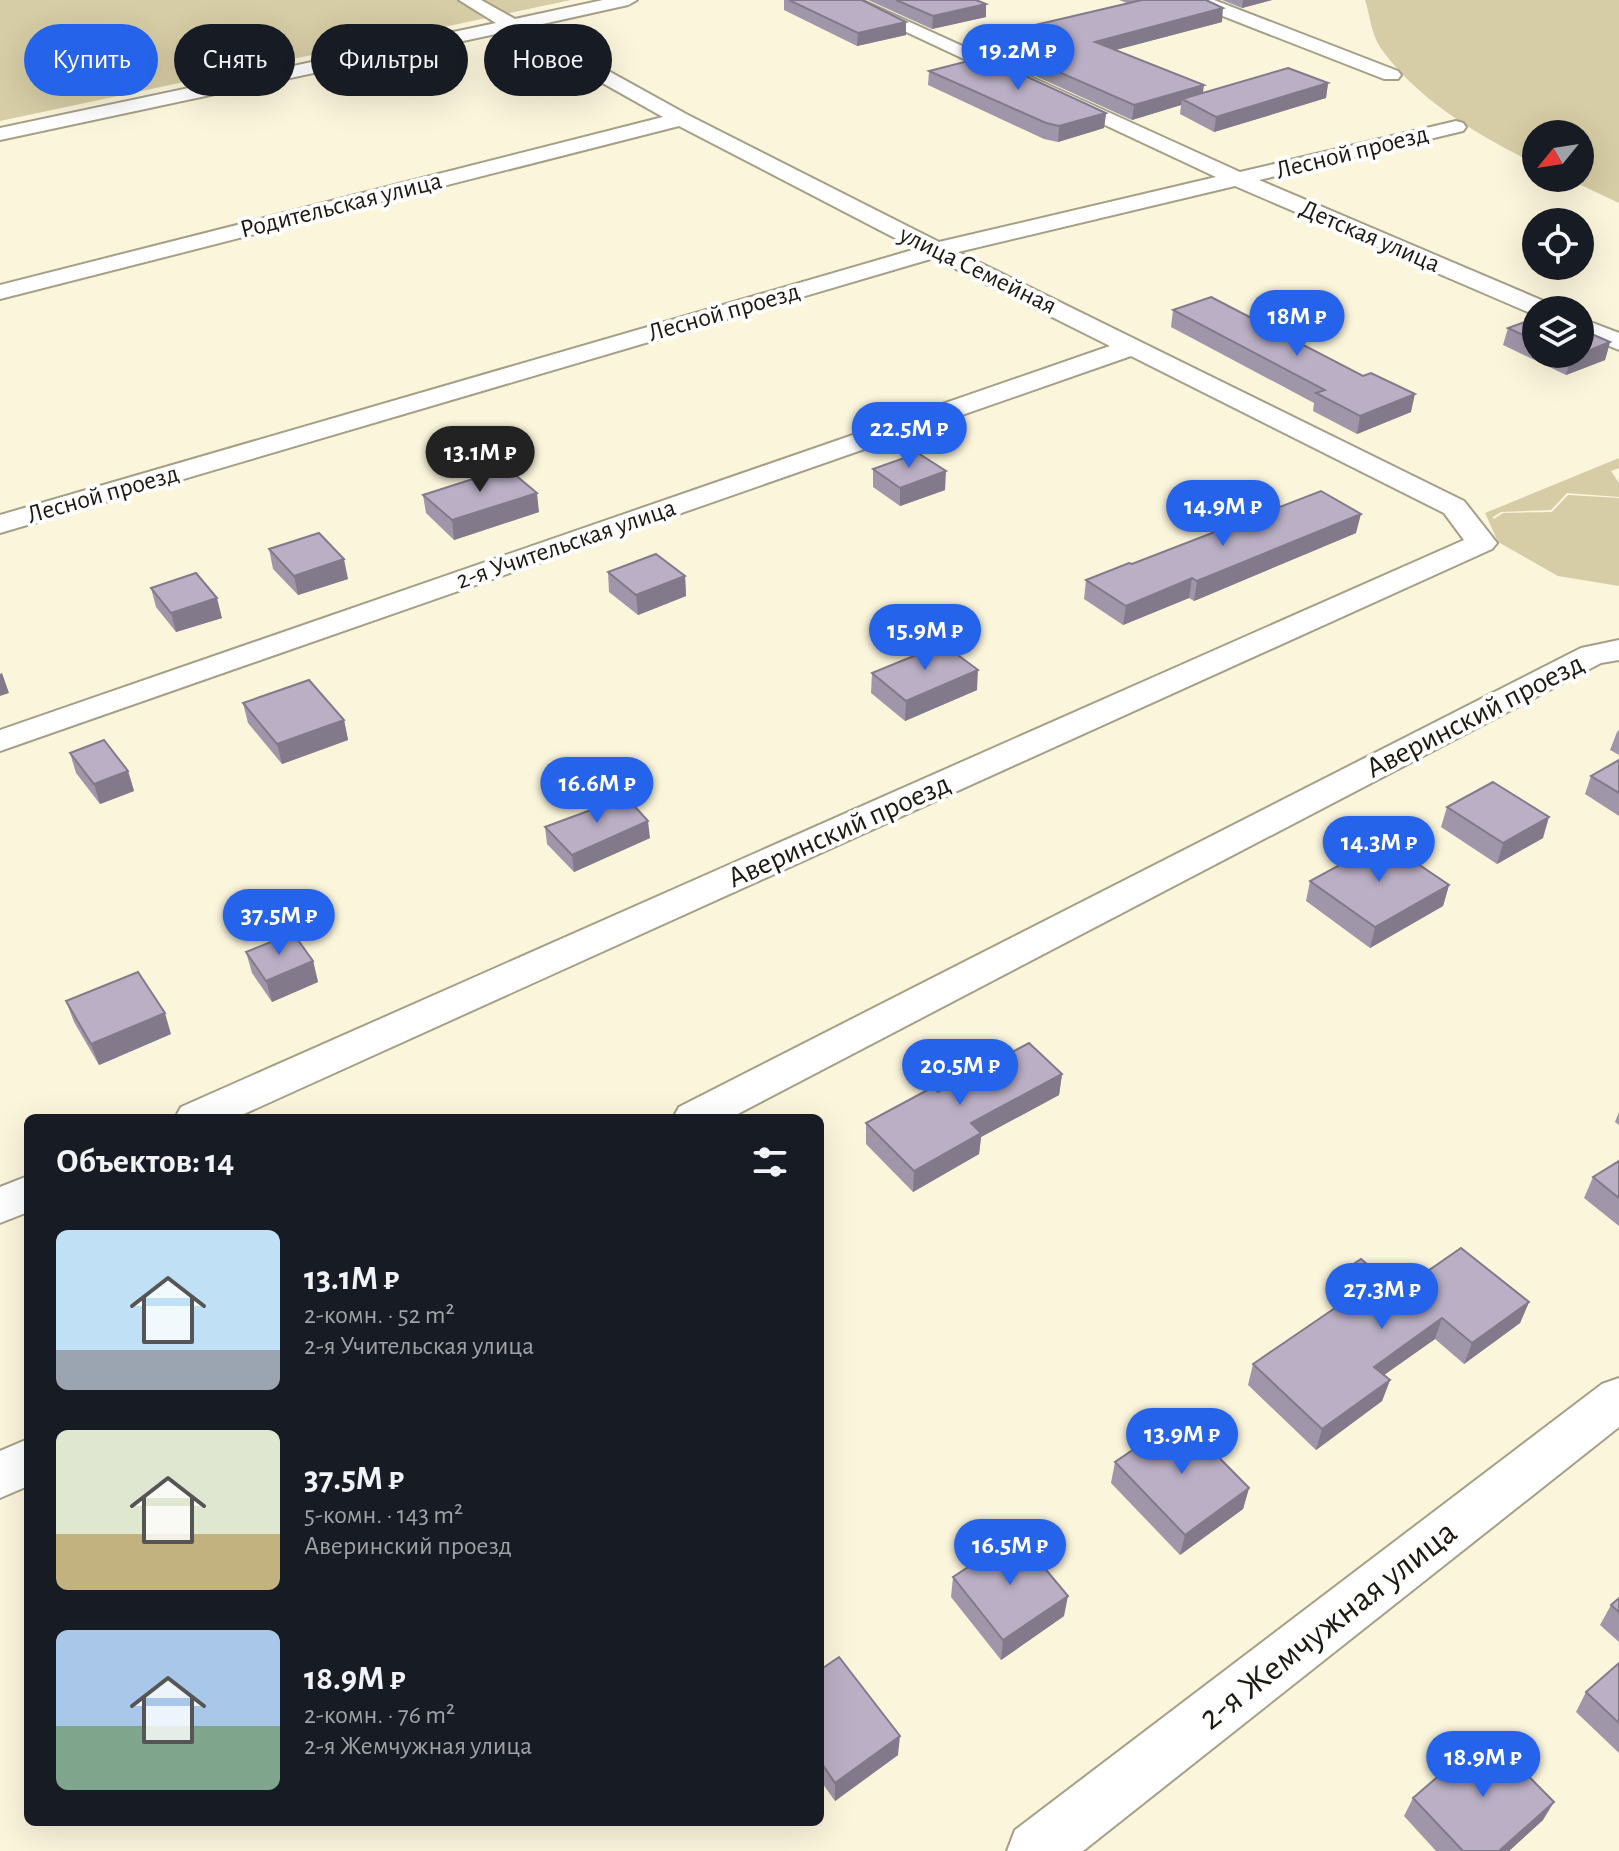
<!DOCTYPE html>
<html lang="ru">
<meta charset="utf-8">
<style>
:root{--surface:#171b24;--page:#20242c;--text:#f1f3f6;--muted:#9ea1a6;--accent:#2563eb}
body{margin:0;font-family:"Alegreya Sans",sans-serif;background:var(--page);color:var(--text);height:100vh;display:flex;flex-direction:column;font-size:30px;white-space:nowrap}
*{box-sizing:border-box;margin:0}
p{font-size:26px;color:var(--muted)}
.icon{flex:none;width:44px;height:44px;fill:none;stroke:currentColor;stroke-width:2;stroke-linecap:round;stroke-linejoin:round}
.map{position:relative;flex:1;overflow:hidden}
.panel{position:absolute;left:24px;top:1114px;width:800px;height:712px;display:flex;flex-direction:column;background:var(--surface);border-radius:12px;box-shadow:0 8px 32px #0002}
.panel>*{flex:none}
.hud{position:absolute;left:24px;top:24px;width:800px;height:72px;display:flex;gap:16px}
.needle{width:52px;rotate:240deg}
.controls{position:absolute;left:1522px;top:120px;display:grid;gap:16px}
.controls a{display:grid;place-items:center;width:72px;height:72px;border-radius:50%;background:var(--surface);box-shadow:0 8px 32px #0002;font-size:40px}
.price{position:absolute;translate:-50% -68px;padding:0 18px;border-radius:28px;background:var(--accent);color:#fff;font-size:26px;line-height:52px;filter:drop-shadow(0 2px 4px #0008)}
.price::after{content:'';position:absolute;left:50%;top:48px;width:24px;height:18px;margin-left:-12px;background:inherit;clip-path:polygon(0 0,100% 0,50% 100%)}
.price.on{background:#222;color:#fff}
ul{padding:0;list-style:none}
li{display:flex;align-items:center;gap:24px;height:200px;padding:0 32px}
li span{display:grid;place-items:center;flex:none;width:224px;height:160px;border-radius:12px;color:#555}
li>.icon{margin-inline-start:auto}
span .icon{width:96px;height:96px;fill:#fffc;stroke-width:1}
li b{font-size:34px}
h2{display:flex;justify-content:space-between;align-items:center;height:96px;padding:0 32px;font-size:34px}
.tag{padding:0 28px;border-radius:36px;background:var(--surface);box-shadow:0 8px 32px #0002;font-size:28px;line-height:72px}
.tag.on{background:var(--accent);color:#fff}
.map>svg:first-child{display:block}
.green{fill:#d6cca5}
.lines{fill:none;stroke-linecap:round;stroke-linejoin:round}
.street-casing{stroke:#a59f88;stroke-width:4}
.street{fill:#fff;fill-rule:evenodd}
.wall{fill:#a096a9}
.shaded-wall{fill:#827a8a}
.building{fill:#baafc5;stroke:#827a8a;stroke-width:2}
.labels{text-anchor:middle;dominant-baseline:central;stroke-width:8;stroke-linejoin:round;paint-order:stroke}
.far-street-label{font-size:26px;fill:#1d1a12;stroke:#fff}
.street-label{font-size:30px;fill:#1d1a12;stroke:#fff}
.near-street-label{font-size:36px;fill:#1d1a12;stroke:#fff}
</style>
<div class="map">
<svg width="1619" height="1851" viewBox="0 0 1619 1851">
<rect width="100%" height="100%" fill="#fbf5dc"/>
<g class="green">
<path d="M0 0H571L0 121Z"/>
<path d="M1365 0H1619V203L1566 178H1580V134H1536V164C1479 136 1417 100 1380 47 1371 33 1370 15 1365 0Z"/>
<path d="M1619 458V468L1611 471 1619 483V497L1567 493 1551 510 1501 512 1493 517 1490 514 1494 519 1503 513 1552 512 1568 495 1619 498V586L1558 576 1498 542 1485 513Z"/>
</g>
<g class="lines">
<defs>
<g id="street">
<path d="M459 0H481L515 19 603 0H637L628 5 529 27 688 115 939 242 1216 177 838 0H861L1240 172 1456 121 1463 123 1466 127 1463 131 1259 180 1553 305 1556 310H1536L1535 315 1235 186 958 252 1464 501 1497 543 1492 549 235 1118H175L181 1107 1464 540 1444 513 1131 356 0 751V730L1110 346 934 258 0 533V515L916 249 679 126 0 299V285L663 117 510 31 0 140V128L496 23Z"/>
<path d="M1189 0H1214L1398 71 1401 75 1398 79H1384L1192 4Z"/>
<path d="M1580 318 1619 333V350L1580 334Z"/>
<path d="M1619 640V660L1601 663 730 1118H673L679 1107 1581 648Z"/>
<path d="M28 1176V1212L0 1223V1187Z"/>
<path d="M1619 1378V1427L1083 1851H1007L1015 1830 1602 1384Z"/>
<path d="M28 1439V1486L0 1498V1451Z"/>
</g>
</defs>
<use href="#street" class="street-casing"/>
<use href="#street" class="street"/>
</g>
<g class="wall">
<path d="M784 0H862L906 22V35L857 46 784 10Z"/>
<path d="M868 0H976L986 17 932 29Z"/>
<path d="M1119 0H1206L1222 22 1115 50 1203 93 1328 83 1326 98 1214 132 1180 114 1181 105 1132 120 1011 65V51L1030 46 1021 42 1022 28 1127 3Z"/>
<path d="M1222 0H1272L1242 8Z"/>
<path d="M929 71 1106 113 1104 128 1058 142 1044 139 928 85Z"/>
<path d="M1173 310 1411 412 1357 434 1313 411 1314 403 1171 327Z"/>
<path d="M1536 318V354H1580L1610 342 1605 360 1566 375 1503 345 1508 328Z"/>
<path d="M873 469 945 490 900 506 873 487Z"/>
<path d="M423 495 539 512 454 540 426 513Z"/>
<path d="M1356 533 1194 601 1189 598 1123 625 1084 599 1086 580 1132 564Z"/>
<path d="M269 549 348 579 298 595 273 569Z"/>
<path d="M608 572 685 576 686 596 638 615 609 592Z"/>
<path d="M151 588 222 618 176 632 156 607Z"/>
<path d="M872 673 977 690 905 721 871 693Z"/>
<path d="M243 703 344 720 348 740 282 764 248 723Z"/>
<path d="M1619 730V755L1610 750 1617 732Z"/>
<path d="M70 753 128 771 134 791 100 804 76 773Z"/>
<path d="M1619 760V816L1585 794 1591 776Z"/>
<path d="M1447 807 1543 838 1497 864 1441 827Z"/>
<path d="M545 827 650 838 574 872 547 844Z"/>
<path d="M1310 881 1449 885 1443 906 1370 948 1306 901Z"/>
<path d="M246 952 313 961 318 982 272 1002 252 973Z"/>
<path d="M66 1001 171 1034 99 1065 74 1022Z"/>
<path d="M1062 1074 1059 1095 981 1137 979 1154 913 1192 866 1144V1123L938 1092Z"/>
<path d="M1619 1112V1125L1615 1122Z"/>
<path d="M1619 1161V1226L1584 1198 1593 1177Z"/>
<path d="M1337 1275 1399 1291 1529 1302 1520 1323 1464 1364 1435 1339 1384 1375 1390 1380 1382 1401 1316 1450 1248 1385 1253 1364 1340 1304 1331 1296Z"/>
<path d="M1115 1462 1249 1488 1243 1509 1180 1555 1111 1483Z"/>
<path d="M953 1577 1064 1616 1001 1660 951 1597Z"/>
<path d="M1619 1598V1642L1600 1625 1611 1605Z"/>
<path d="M1619 1663V1753L1576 1712 1586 1692Z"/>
<path d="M820 1670 898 1755 835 1801 820 1780Z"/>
<path d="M1413 1798 1543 1820 1509 1851H1436L1404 1816Z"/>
</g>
<g class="shaded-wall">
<path d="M1243 0H1272L1242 8Z"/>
<path d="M986 4V17L932 29 933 16Z"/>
<path d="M1223 8 1222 22 1093 56 1095 42Z"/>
<path d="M906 22V35L857 46 858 33Z"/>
<path d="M1328 83 1326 98 1214 132 1216 117Z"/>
<path d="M1204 85 1202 99H1182L1181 105 1132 120 1134 105Z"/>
<path d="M1106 113 1104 128 1058 142 1059 126Z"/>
<path d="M1610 342 1605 360 1566 375 1571 357Z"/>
<path d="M1415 394 1411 412 1357 434 1360 416Z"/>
<path d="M946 471 945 490 900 506V488Z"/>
<path d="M537 493 539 512 454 540 452 520Z"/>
<path d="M1361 514 1356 533 1194 601 1197 581Z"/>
<path d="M344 559 348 579 298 595 294 576Z"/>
<path d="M685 576 686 596 638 615 636 595Z"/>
<path d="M1192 578 1189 598 1123 625 1126 606Z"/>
<path d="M217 598 222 618 176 632 171 613Z"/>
<path d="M978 670 977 690 905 721 906 701Z"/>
<path d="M2 673 9 693 0 696V674Z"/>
<path d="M344 720 348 740 282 764 277 744Z"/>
<path d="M128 771 134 791 100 804 94 784Z"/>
<path d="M1549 817 1543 838 1497 864 1503 843Z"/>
<path d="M648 821 650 838 574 872 572 855Z"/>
<path d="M1449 885 1443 906 1370 948 1375 927Z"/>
<path d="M313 961 318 982 272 1002 266 981Z"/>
<path d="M165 1013 171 1034 99 1065 91 1044Z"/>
<path d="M1062 1074 1059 1095 981 1137 979 1154 913 1192 914 1171 971 1123Z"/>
<path d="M1529 1302 1520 1323 1464 1364 1472 1343Z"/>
<path d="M1442 1318 1435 1339 1367 1387 1374 1367Z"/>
<path d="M1390 1380 1382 1401 1316 1450 1322 1429Z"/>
<path d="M1249 1488 1243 1509 1180 1555 1185 1535Z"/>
<path d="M1068 1596 1064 1616 1001 1660 1003 1640Z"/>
<path d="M900 1736 898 1755 835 1801V1783Z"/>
<path d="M1554 1802 1543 1820 1509 1851H1499Z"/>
</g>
<g class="building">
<path d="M789 0H862L906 22 858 33Z"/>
<path d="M896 0H976L986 4 933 16Z"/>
<path d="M1142 0H1206L1223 8 1095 42 1204 85 1134 105 1011 51 1051 41 1022 28Z"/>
<path d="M984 57 1106 113 1059 126 1046 123 929 71Z"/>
<path d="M1288 68 1328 83 1216 117 1182 99Z"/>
<path d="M1211 297 1363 376 1371 373 1415 394 1360 416 1316 393 1325 390 1173 310Z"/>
<path d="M1536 318V341L1508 328Z"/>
<path d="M1580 329 1610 342 1580 354Z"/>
<path d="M1564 354H1579L1571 357Z"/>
<path d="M918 453 946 471 900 488 873 469Z"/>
<path d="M507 468 537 493 452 520 423 495Z"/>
<path d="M1321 491 1361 514 1197 581 1192 578 1126 606 1086 580 1129 563 1132 564Z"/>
<path d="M319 533 344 559 294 576 269 549Z"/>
<path d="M656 554 685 576 636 595 608 572Z"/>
<path d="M196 573 217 598 171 613 151 588Z"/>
<path d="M943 644 978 670 906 701 872 673Z"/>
<path d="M309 680 344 720 277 744 243 703Z"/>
<path d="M104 740 128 771 94 784 70 753Z"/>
<path d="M1619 760V793L1591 776Z"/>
<path d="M1493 782 1549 817 1503 843 1447 807Z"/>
<path d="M626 797 648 821 572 855 545 827Z"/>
<path d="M1384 841 1449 885 1375 927 1310 881Z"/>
<path d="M293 933 313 961 266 981 246 952Z"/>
<path d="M138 972 165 1013 91 1044 66 1001Z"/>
<path d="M1029 1043 1062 1074 971 1123 981 1133 914 1171 866 1123 933 1087 938 1092Z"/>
<path d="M1619 1161V1198L1593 1177Z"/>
<path d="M1461 1248 1529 1302 1472 1343 1442 1318 1374 1367 1390 1380 1322 1429 1253 1364 1357 1293 1337 1275 1361 1259 1399 1291Z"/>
<path d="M1180 1418 1249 1488 1185 1535 1115 1462Z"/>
<path d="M1017 1535 1068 1596 1003 1640 953 1577Z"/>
<path d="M1619 1598V1612L1611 1605Z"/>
<path d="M839 1657 900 1736 835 1783 820 1761V1670Z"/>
<path d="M1619 1663V1723L1586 1692Z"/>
<path d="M1487 1734 1554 1802 1499 1851H1463L1413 1798Z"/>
</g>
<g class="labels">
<g class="far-street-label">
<text transform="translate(1352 152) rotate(-14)">Лесной проезд</text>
<text transform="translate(341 205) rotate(-14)">Родительская улица</text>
<text transform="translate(1370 236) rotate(23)">Детская улица</text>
<text transform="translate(978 270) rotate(26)">улица Семейная</text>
<text transform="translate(724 312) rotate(-16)">Лесной проезд</text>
<text transform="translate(103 494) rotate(-16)">Лесной проезд</text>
<text transform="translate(566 544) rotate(-19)">2-я Учительская улица</text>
</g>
<g class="street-label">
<text transform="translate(1475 716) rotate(-27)">Аверинский проезд</text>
<text transform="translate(839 831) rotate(-24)">Аверинский проезд</text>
</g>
<g class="near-street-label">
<text transform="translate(1328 1625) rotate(-38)">2-я Жемчужная улица</text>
</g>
</g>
</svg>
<div class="controls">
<a><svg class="needle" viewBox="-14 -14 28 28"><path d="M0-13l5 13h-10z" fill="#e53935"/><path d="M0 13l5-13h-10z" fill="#9ea1a6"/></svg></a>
<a><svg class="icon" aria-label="locate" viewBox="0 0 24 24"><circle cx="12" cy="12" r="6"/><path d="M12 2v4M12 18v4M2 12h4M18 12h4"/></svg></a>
<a><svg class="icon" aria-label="layers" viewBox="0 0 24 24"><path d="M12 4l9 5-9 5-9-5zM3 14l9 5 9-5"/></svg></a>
</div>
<b class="price" style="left:1018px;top:92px">19.2M ₽</b>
<b class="price" style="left:1297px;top:358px">18M ₽</b>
<b class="price" style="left:909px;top:470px">22.5M ₽</b>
<b class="price on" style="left:480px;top:494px">13.1M ₽</b>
<b class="price" style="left:1223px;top:548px">14.9M ₽</b>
<b class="price" style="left:925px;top:672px">15.9M ₽</b>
<b class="price" style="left:597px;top:825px">16.6M ₽</b>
<b class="price" style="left:1379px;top:884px">14.3M ₽</b>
<b class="price" style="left:279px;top:957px">37.5M ₽</b>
<b class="price" style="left:960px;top:1107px">20.5M ₽</b>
<b class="price" style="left:1382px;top:1331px">27.3M ₽</b>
<b class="price" style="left:1182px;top:1476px">13.9M ₽</b>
<b class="price" style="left:1010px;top:1587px">16.5M ₽</b>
<b class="price" style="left:1483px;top:1799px">18.9M ₽</b>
<div class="hud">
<a class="tag on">Купить</a>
<a class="tag">Снять</a>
<a class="tag">Фильтры</a>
<a class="tag">Новое</a>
</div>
<section class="panel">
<h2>Объектов: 14<svg class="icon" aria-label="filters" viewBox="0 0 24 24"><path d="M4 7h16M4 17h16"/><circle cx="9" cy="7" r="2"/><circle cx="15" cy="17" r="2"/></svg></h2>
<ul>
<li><span style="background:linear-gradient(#bfe0f5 75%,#9aa5b1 0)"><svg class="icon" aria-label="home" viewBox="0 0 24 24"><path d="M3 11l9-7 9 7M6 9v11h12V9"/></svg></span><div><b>13.1M ₽</b><p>2-комн. · 52 m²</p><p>2-я Учительская улица</p></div></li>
<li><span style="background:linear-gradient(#dfe7d0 65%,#c2b280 0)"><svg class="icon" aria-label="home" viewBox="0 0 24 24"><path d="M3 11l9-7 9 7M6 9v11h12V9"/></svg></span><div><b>37.5M ₽</b><p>5-комн. · 143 m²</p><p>Аверинский проезд</p></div></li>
<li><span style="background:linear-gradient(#a9c7e8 60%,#7fa58c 0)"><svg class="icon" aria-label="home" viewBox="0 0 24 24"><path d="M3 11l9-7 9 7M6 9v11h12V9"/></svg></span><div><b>18.9M ₽</b><p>2-комн. · 76 m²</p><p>2-я Жемчужная улица</p></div></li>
</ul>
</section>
</div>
